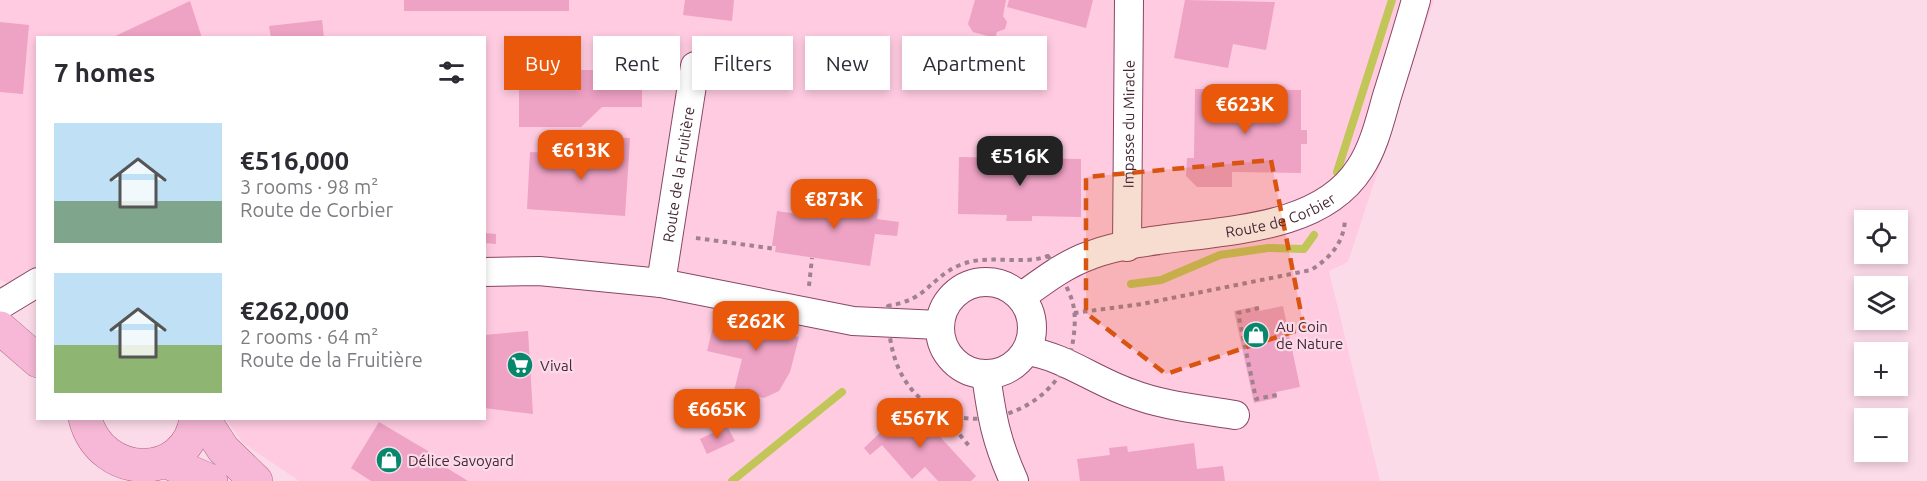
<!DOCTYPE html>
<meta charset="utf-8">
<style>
:root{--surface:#fff;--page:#f2f2f3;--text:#2b2b33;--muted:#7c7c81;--accent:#ea580c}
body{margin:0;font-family:Ubuntu,sans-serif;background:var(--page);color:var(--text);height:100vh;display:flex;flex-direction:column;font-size:22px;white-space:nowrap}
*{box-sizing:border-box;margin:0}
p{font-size:20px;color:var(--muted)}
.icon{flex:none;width:33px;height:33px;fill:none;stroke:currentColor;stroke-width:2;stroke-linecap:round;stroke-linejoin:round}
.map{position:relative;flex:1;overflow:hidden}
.drawer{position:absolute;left:36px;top:36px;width:450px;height:384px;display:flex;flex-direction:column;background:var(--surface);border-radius:0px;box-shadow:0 3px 9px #0003}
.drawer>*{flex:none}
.hud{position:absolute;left:504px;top:36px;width:570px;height:54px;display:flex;gap:12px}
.fabs{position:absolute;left:1854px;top:210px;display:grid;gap:12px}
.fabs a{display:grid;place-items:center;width:54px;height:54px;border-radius:0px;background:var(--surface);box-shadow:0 3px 9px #0003;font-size:30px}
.price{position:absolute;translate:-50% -51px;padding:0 14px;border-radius:12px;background:var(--accent);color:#fff;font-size:20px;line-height:39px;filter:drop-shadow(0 2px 3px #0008)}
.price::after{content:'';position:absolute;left:50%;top:36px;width:18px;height:14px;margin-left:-9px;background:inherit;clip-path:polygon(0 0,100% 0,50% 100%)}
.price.active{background:#222;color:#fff}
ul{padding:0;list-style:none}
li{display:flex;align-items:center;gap:18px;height:150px;padding:0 18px}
li span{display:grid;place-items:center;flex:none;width:168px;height:120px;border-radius:0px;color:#555}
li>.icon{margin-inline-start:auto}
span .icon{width:72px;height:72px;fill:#fffc;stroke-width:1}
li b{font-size:26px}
h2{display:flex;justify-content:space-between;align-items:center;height:72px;padding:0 18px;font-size:26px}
.chip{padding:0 21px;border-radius:0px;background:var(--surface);box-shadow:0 3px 9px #0003;font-size:21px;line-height:54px}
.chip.active{background:var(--accent);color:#fff}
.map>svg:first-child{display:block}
.built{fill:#ffcbe1}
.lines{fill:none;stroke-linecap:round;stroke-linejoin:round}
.stream{stroke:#c2c659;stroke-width:8}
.building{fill:#eea2c4}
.minor-casing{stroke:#884666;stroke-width:30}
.major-casing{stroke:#b4678b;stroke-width:34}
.path{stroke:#a0818f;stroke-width:4;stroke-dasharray:4.5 4.5;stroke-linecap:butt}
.minor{stroke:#fff;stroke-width:28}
.major{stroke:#f6b8d6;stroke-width:33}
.marked{fill:#d85410;fill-opacity:0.2;stroke:#d85410;stroke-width:4.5;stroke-dasharray:12 8;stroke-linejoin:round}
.labels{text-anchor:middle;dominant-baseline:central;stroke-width:4.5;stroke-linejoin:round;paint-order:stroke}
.street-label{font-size:15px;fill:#452735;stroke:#fcdbe9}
.poi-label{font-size:15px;fill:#452735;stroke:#fcdbe9;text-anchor:start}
</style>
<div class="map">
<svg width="1927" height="481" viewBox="0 0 1927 481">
<rect width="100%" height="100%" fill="#fcdbe9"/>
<path class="built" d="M0 0H1434L1348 262 1329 271 1380 481H299L243 443 226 419 484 418V38H38L37 293 0 280Z"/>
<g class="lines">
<g class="stream">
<path d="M1337 172 1392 0"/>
<path d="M1131 284 1161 280 1220 255 1268 248 1304 249 1314 235"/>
<path d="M732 481 842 392"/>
</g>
</g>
<g class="building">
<rect x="404" y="0" width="165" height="11"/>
<path d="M685 0H734L732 21 683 15Z"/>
<path d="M975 0H1006L1003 16 1007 22 1005 29 997 32 995 38 973 32 968 24Z"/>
<path d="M1009 0H1093L1086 28 1007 7Z"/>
<path d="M1185 0 1275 2 1266 50 1233 44 1228 68 1174 58Z"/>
<path d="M190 1 202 38H111Z"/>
<path d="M322 20 324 38H271L269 26Z"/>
<path d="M0 22 29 25 23 94 0 92Z"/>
<path d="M519 70H642V107H602L581 127H519Z"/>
<path d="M1195 89 1301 90V130H1307V144H1301V173L1232 172V187H1197L1186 176 1187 158H1194Z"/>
<path d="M605 137 630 138 625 216 527 209 530 152 604 156Z"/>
<path d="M959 157 1081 159V217L1032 216V221H1006L1007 215 958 214Z"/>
<path d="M835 192 880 199 877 219 899 222 897 236 875 234 870 266 775 252 776 246H772L777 211 818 217 820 198Z"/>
<path d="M485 233 496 234V244L484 243Z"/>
<path d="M1258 306 1259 311 1283 306 1300 387 1276 392 1277 398 1254 403 1234 311Z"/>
<path d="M740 313 787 325 785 334 799 337 790 372 779 391 764 398 734 391 742 359 707 351 716 315 738 321Z"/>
<path d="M528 331 533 414 484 408V335Z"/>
<path d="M910 404 976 476 971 481H938L925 467 912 479 882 445 870 455 864 448Z"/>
<path d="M379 422 428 451 429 457 468 481H371L351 468Z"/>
<path d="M727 426 735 441 707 454 700 439Z"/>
<path d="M1194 443 1197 469 1223 466 1225 481H1080L1077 459 1110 455 1109 448 1127 446 1128 452Z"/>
</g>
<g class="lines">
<defs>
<g id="minor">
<path id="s1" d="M1127 247 1129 0"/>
<path d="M484 272 539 271 661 283 853 321 939 325"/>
<circle cx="986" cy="328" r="46"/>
<path id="s2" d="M661 283 695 66"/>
<path id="s3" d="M1021 297C1043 281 1065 264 1091 255 1171 225 1310 247 1360 168 1374 147 1380 120 1387 96 1397 64 1407 32 1416 0"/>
<path d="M0 305 38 282"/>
<path d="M1027 351C1063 356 1095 381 1130 393 1163 406 1200 409 1235 415"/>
<path d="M986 375C992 418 996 441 1014 481"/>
</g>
<g id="major">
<path d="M0 328 38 361"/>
<path d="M85 418C101 481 188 481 196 418"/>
<path d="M203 418 223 449 256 481"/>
<path d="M167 462 211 481"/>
</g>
</defs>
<use href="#minor" class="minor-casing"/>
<use href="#major" class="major-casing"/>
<g class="path">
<path d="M696 238 776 249"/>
<path d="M1048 256C1057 270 1067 285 1072 300 1076 313 1075 328 1073 341 1062 412 963 447 913 391 892 367 888 336 888 306 929 299 928 279 960 265 989 253 1020 266 1048 256Z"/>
<path d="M809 286 812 258"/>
<path d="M1259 308 1238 313 1256 399 1277 395"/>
<path d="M1074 313 1142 304 1311 270C1330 258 1344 243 1345 219"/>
<path d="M946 412 950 423 970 447"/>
</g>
<use href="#minor" class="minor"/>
<use href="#major" class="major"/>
</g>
<path class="marked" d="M1271 160 1304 328 1166 374 1086 313V177Z"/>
<defs>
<symbol id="shop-disc" viewBox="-11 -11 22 22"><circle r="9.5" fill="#05886b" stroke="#fcdbe9"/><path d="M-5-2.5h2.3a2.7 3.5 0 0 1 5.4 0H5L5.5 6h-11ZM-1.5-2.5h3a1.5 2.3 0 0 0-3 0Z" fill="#fff"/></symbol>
<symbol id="supermarket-disc" viewBox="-11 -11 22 22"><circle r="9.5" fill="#05886b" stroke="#fcdbe9"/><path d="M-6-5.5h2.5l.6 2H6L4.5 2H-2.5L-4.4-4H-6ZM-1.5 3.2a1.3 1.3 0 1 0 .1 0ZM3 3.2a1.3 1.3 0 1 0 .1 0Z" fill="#fff"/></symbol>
</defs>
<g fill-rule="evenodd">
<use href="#shop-disc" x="1241" y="320" width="30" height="30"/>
<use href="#supermarket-disc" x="505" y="350" width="30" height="30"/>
<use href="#shop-disc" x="374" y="445" width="30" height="30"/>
</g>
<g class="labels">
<g class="street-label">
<text stroke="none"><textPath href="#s1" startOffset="123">Impasse du Miracle</textPath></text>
<text stroke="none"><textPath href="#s2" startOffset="110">Route de la Fruitière</textPath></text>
<text stroke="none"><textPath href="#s3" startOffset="276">Route de Corbier</textPath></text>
</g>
<g class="poi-label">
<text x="1276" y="326">Au Coin<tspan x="1276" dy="17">de Nature</tspan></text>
<text x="540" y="365">Vival</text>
<text x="408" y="460">Délice Savoyard</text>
</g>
</g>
</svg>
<div class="fabs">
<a><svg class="icon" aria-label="locate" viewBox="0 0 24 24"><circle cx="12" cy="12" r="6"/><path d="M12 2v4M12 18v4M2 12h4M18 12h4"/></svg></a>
<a><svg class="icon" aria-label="layers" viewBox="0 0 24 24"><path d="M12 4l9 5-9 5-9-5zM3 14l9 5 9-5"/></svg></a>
<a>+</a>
<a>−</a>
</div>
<b class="price" style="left:1245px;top:135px">€623K</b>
<b class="price" style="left:581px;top:181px">€613K</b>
<b class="price active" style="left:1020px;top:187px">€516K</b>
<b class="price" style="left:834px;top:230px">€873K</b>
<b class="price" style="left:756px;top:352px">€262K</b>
<b class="price" style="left:717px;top:440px">€665K</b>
<b class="price" style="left:920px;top:449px">€567K</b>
<div class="hud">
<a class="chip active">Buy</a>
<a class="chip">Rent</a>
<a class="chip">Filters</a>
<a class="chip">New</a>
<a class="chip">Apartment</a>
</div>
<section class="drawer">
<h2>7 homes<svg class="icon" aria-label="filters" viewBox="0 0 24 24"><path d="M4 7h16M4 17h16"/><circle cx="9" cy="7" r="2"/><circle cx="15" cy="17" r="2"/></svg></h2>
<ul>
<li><span style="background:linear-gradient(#bfe0f5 65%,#7fa58c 0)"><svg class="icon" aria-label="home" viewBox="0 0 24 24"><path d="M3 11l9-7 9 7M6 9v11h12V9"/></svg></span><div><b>€516,000</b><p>3 rooms · 98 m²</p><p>Route de Corbier</p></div></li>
<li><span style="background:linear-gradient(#bfe0f5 60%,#8fb573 0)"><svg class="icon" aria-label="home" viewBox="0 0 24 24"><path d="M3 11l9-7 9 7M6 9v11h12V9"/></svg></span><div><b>€262,000</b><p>2 rooms · 64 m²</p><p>Route de la Fruitière</p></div></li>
</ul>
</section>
</div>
